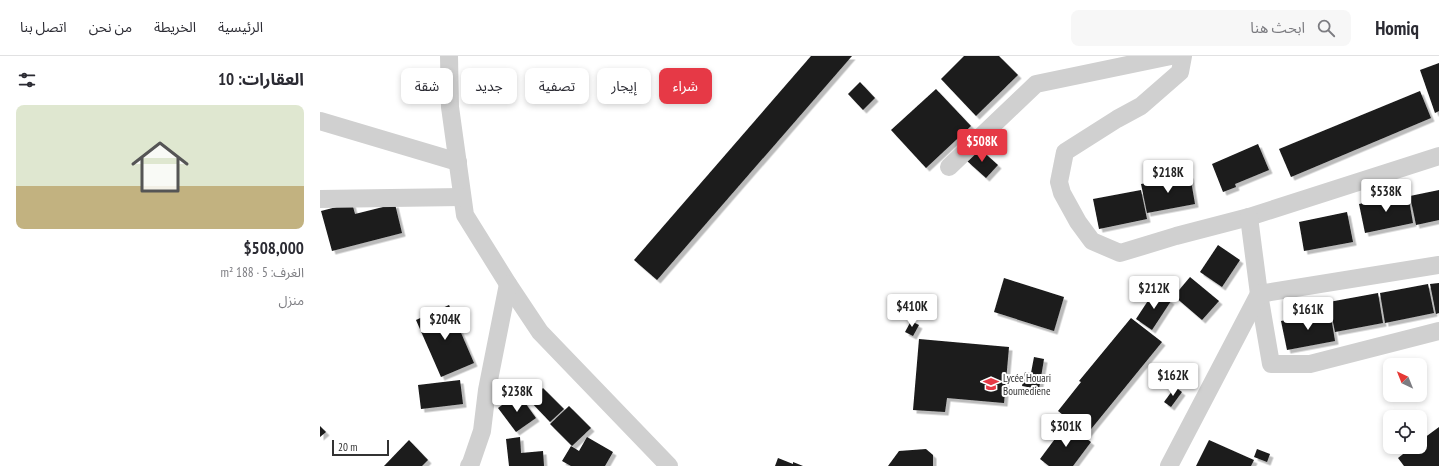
<!DOCTYPE html>
<html lang="ar">
<meta charset="utf-8">
<style>
:root{--surface:#fff;--page:#f7f7f7;--text:#2b2b33;--muted:#7c7c81;--line:#e1e1e2;--accent:#e63946}
body{margin:0;font-family:"PT Sans Narrow","Noto Sans Arabic",sans-serif;background:var(--page);color:var(--text);direction:rtl;height:100vh;display:flex;flex-direction:column;font-size:15px;white-space:nowrap}
*{box-sizing:border-box;margin:0}
p{font-size:13px;color:var(--muted)}
.icon{flex:none;width:22px;height:22px;fill:none;stroke:currentColor;stroke-width:2;stroke-linecap:round;stroke-linejoin:round}
.map{position:relative;flex:1;overflow:hidden;direction:ltr}
.drawer{display:flex;flex-direction:column;background:var(--surface);width:320px}
.drawer>*{flex:none}
.banner{position:absolute;left:12px;top:12px;width:380px;height:36px;direction:rtl;display:flex;gap:8px}
.needle{width:26px;rotate:317deg}
.tools{position:absolute;left:1063px;top:302px;display:grid;gap:8px}
.tools a{display:grid;place-items:center;width:44px;height:44px;border-radius:8px;background:var(--surface);box-shadow:0 2px 6px #0003;font-size:20px}
.scale{position:absolute;left:12px;bottom:10px;width:57px;box-sizing:border-box;padding-left:4px;border:2px solid #333;border-top:0;font-size:11px;line-height:14px;white-space:nowrap;color:#333;-webkit-text-stroke:3px #fff;paint-order:stroke}
.price{position:absolute;translate:-50% -34px;padding:0 9px;border-radius:4px;background:#fff;color:#222;font-size:13px;line-height:26px;filter:drop-shadow(0 1px 2px #0008)}
.price::after{content:'';position:absolute;left:50%;top:24px;width:12px;height:9px;margin-left:-6px;background:inherit;clip-path:polygon(0 0,100% 0,50% 100%)}
.price.current{background:var(--accent);color:#fff}
ul{padding:0;list-style:none}
li{display:grid;align-content:center;gap:8px;height:212px;padding:0 16px}
li span{display:grid;place-items:center;height:124px;border-radius:8px;color:#555}
li>.icon{margin-inline-start:auto}
span .icon{width:72px;height:72px;fill:#fffc;stroke-width:1}
li b{font-size:17px}
h2{display:flex;justify-content:space-between;align-items:center;height:48px;padding:0 16px;font-size:17px}
.pill{padding:0 14px;border-radius:8px;background:var(--surface);box-shadow:0 2px 6px #0003;font-size:14px;line-height:36px}
.pill.current{background:var(--accent);color:#fff}
header{display:flex;align-items:center;gap:24px;box-sizing:border-box;height:56px;padding:0 20px;background:var(--surface);border-bottom:1px solid var(--line)}
header strong{font-size:19px}
nav{display:flex;gap:22px;margin-inline-start:auto;font-size:14px}
.search{width:280px;height:36px;background:var(--page);display:flex;align-items:center;gap:10px;box-sizing:border-box;padding:0 14px;border-radius:8px;color:var(--muted);font-size:15px}
main{display:flex;flex:1;min-height:0}
.map>svg:first-child{display:block}
.building{fill:#1a1a1a;filter:url(#shadow)}
.lines{fill:none;stroke-linecap:round;stroke-linejoin:round}
.street{stroke:#d0d0d0;stroke-width:18}
.labels{text-anchor:middle;dominant-baseline:central;stroke-width:4;stroke-linejoin:round;paint-order:stroke}
.poi-label{font-size:11px;fill:#333;stroke:#fff;text-anchor:start}
</style>
<header>
<strong>Homiq</strong>
<div class="search"><svg class="icon" aria-label="search" viewBox="0 0 24 24"><circle cx="10" cy="10" r="6"/><path d="M15 15l6 6"/></svg>ابحث هنا</div>
<nav><a>الرئيسية</a><a>الخريطة</a><a>من نحن</a><a>اتصل بنا</a></nav>
</header>
<main>
<div class="map">
<svg width="1119" height="410" viewBox="0 0 1119 410">
<defs>
<filter id="shadow"><feDropShadow dx="3.5" dy="3.5" stdDeviation="0" flood-color="#0004"/></filter>
</defs>
<rect width="100%" height="100%" fill="#fff"/>
<g class="building">
<path d="M491 0H532L337 224 314 204Z"/>
<path d="M644 0H679L698 19 656 60 621 23Z"/>
<path d="M1119 7V55L1115 57 1100 14Z"/>
<path d="M540 26 555 42 543 54 528 38Z"/>
<path d="M616 33 651 70 606 112 571 74Z"/>
<path d="M1100 35 1111 62 971 121 959 93Z"/>
<path d="M938 88 949 114 915 128 916 131 903 136 892 108Z"/>
<path d="M659 92 678 109 666 122 647 105Z"/>
<path d="M870 119 875 148 827 157 821 128Z"/>
<path d="M821 134 827 163 779 173 773 143Z"/>
<path d="M1119 134V164L1096 169 1090 140Z"/>
<path d="M1088 138 1093 167 1045 177 1039 148Z"/>
<path d="M32 147 35 158 75 148 82 177 12 195 1 155Z"/>
<path d="M1027 156 1033 186 984 195 979 166Z"/>
<path d="M898 189 920 204 902 231 880 216Z"/>
<path d="M870 221 899 245 882 264 854 240Z"/>
<path d="M684 222 744 241 734 275 674 256Z"/>
<path d="M1119 227V257L1116 258 1110 228Z"/>
<path d="M1108 228 1114 257 1065 267 1060 237Z"/>
<path d="M835 234 851 245 832 274 816 263Z"/>
<path d="M1058 237 1063 267 1015 276 1009 246Z"/>
<path d="M129 249 154 307 121 321 96 264Z"/>
<path d="M1010 255 1015 285 967 294 961 265Z"/>
<path d="M811 262 842 286 767 378 738 355 761 326 759 325Z"/>
<path d="M591 265 599 269 593 280 585 276Z"/>
<path d="M599 283 689 291 684 347 627 342 625 356 593 354Z"/>
<path d="M714 301 724 303 719 333 702 330 705 316 711 317Z"/>
<path d="M140 324 143 348 101 353 98 329Z"/>
<path d="M855 331 862 336 851 351 844 346Z"/>
<path d="M223 332 244 353 230 366 210 345Z"/>
<path d="M198 337 216 362 196 376 178 352Z"/>
<path d="M249 350 271 372 252 390 230 368Z"/>
<path d="M746 368 771 386 753 410H729L720 403Z"/>
<path d="M0 370 6 376 0 381Z"/>
<path d="M1119 371V410H1084L1078 402 1092 391H1100V385Z"/>
<path d="M200 381 201 397 223 395 224 410H189L186 383Z"/>
<path d="M267 381 293 396 285 410H251L242 405 251 390 259 395Z"/>
<path d="M89 384 108 404 102 410H64Z"/>
<path d="M889 384 934 404 931 410H876Z"/>
<path d="M606 393 613 399V410H568L579 395Z"/>
<path d="M937 393 950 398 947 406 934 401Z"/>
<path d="M458 402 473 408V406L483 410H455Z"/>
</g>
<g class="lines">
<g class="street">
<path d="M129 0 130 51 145 159 188 228 220 276 349 410"/>
<path d="M863 0 860 16 821 50 797 63 745 96 739 126 742 137 758 166 772 185 800 197 856 180 929 161 1119 100"/>
<path d="M0 65 138 106"/>
<path d="M629 111 716 28 851 0"/>
<path d="M0 143 142 141"/>
<path d="M929 161 939 238 951 308H990L1119 275"/>
<path d="M149 410 151 407 162 375 167 334 188 228"/>
<path d="M849 410 939 238 1119 209"/>
</g>
</g>
<defs>
<symbol id="school-bare" viewBox="-9 -9 18 18"><path d="M0-5L7-2L0 1L-7-2ZM-4 1L0 2.5L4 1V4Q0 6-4 4Z" fill="#e63946" stroke="#fff" stroke-width="2.5" paint-order="stroke"/></symbol>
</defs>
<g fill-rule="evenodd">
<use href="#school-bare" x="660" y="317" width="22" height="22"/>
</g>
<g class="labels">
<g class="poi-label">
<text x="683" y="322">Lycée Houari<tspan x="683" dy="13">Boumediene</tspan></text>
</g>
</g>
</svg>
<div class="tools">
<a><svg class="needle" viewBox="-14 -14 28 28"><path d="M0-13l5 13h-10z" fill="#e53935"/><path d="M0 13l5-13h-10z" fill="#7c7c81"/></svg></a>
<a><svg class="icon" aria-label="locate" viewBox="0 0 24 24"><circle cx="12" cy="12" r="6"/><path d="M12 2v4M12 18v4M2 12h4M18 12h4"/></svg></a>
</div>
<div class="scale">20 m</div>
<b class="price current" style="left:662px;top:107px">$508K</b>
<b class="price" style="left:848px;top:138px">$218K</b>
<b class="price" style="left:1066px;top:157px">$538K</b>
<b class="price" style="left:834px;top:254px">$212K</b>
<b class="price" style="left:592px;top:272px">$410K</b>
<b class="price" style="left:988px;top:275px">$161K</b>
<b class="price" style="left:125px;top:285px">$204K</b>
<b class="price" style="left:853px;top:341px">$162K</b>
<b class="price" style="left:197px;top:357px">$238K</b>
<b class="price" style="left:746px;top:392px">$301K</b>
<div class="banner">
<a class="pill current">شراء</a>
<a class="pill">إيجار</a>
<a class="pill">تصفية</a>
<a class="pill">جديد</a>
<a class="pill">شقة</a>
</div>
</div>
<section class="drawer">
<h2>العقارات: 10<svg class="icon" aria-label="filters" viewBox="0 0 24 24"><path d="M4 7h16M4 17h16"/><circle cx="9" cy="7" r="2"/><circle cx="15" cy="17" r="2"/></svg></h2>
<ul>
<li><span style="background:linear-gradient(#dfe7d0 65%,#c2b280 0)"><svg class="icon" aria-label="home" viewBox="0 0 24 24"><path d="M3 11l9-7 9 7M6 9v11h12V9"/></svg></span><div><b>$508,000</b><p>الغرف: 5 · 188 m²</p><p>منزل</p></div></li>
</ul>
</section>
</main>
